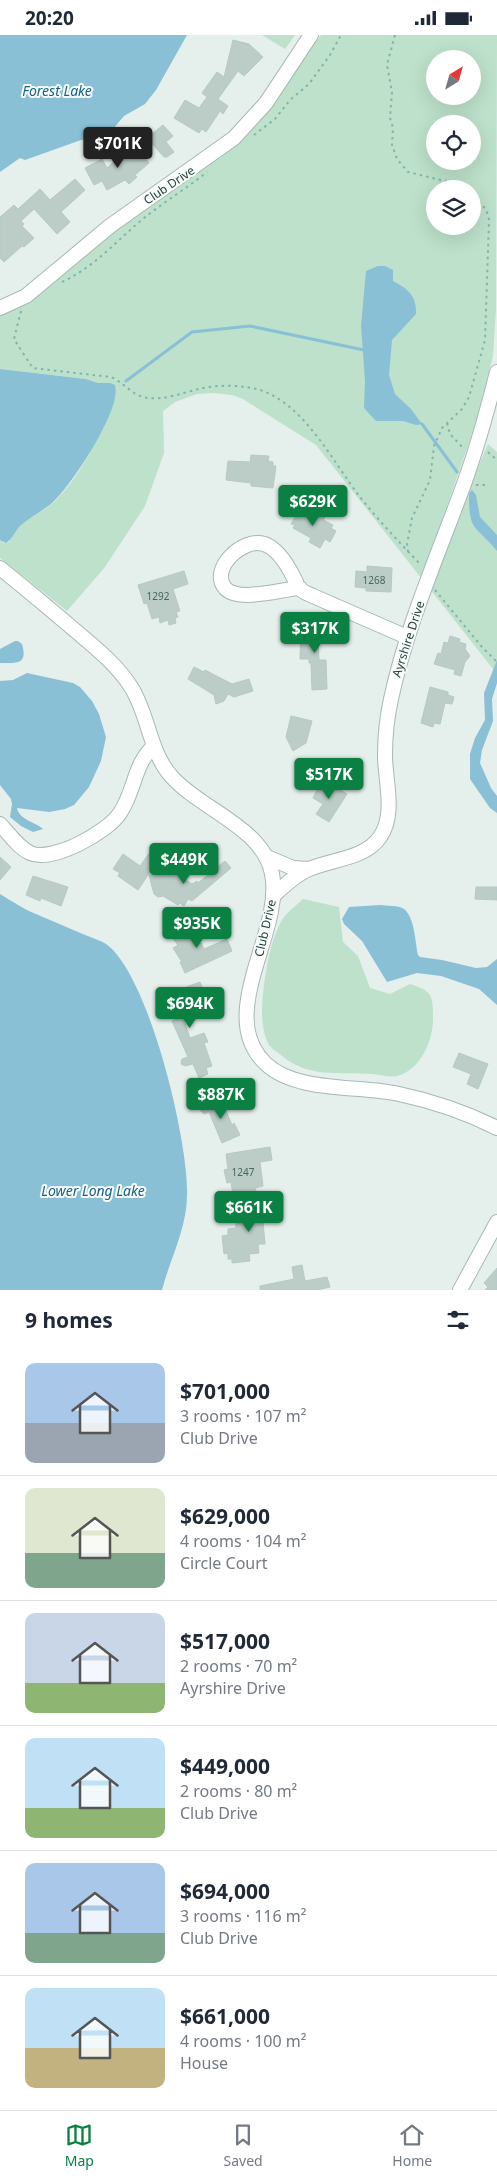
<!DOCTYPE html>
<meta charset="utf-8">
<style>
:root{--surface:#fff;--page:#f6f6f7;--text:#1f2937;--muted:#747a83;--line:#e0e1e3;--accent:#0b8043}
body{margin:0;font-family:"Noto Sans",sans-serif;background:var(--page);color:var(--text);height:100vh;display:flex;flex-direction:column;font-size:19px;white-space:nowrap}
*{box-sizing:border-box;margin:0}
p{font-size:16px;color:var(--muted)}
.icon{flex:none;width:28px;height:28px;fill:none;stroke:currentColor;stroke-width:2;stroke-linecap:round;stroke-linejoin:round}
.map{position:relative;height:1255px;overflow:hidden}
.drawer{display:flex;flex-direction:column;background:var(--surface);flex:1}
.drawer>*{flex:none}
.needle{width:32px;rotate:37deg}
.controls{position:absolute;left:426px;top:15px;display:grid;gap:10px}
.controls a{display:grid;place-items:center;width:55px;height:55px;border-radius:50%;background:var(--surface);box-shadow:0 5px 20px #0002;font-size:25px}
.price{position:absolute;translate:-50% -42px;padding:0 11px;border-radius:5px;background:var(--accent);color:#fff;font-size:16px;line-height:32px;filter:drop-shadow(0 1px 2px #0008)}
.price::after{content:'';position:absolute;left:50%;top:30px;width:15px;height:11px;margin-left:-8px;background:inherit;clip-path:polygon(0 0,100% 0,50% 100%)}
.price.active{background:#222;color:#fff}
ul{padding:0;list-style:none}
li{display:flex;align-items:center;gap:15px;height:125px;padding:0 25px}
li+li{border-top:1px solid var(--line)}
li span{display:grid;place-items:center;flex:none;width:140px;height:100px;border-radius:10px;color:#555}
li>.icon{margin-inline-start:auto}
span .icon{width:60px;height:60px;fill:#fffc;stroke-width:1}
li b{font-size:21px}
h2{display:flex;justify-content:space-between;align-items:center;height:60px;padding:0 25px;font-size:21px}
.status{display:flex;justify-content:space-between;align-items:center;height:35px;padding:0 25px;background:var(--surface);direction:ltr}
.status svg{height:14px;fill:currentColor}
.dock{display:flex;justify-content:space-around;align-items:center;height:70px;border-top:1px solid var(--line);background:var(--surface);font-size:14px;color:var(--muted)}
.dock a{display:grid;justify-items:center;gap:2px}
.dock .active{color:var(--accent)}
.map>svg:first-child{display:block}
.green{fill:#bde1cb;fill-rule:evenodd}
.water{fill:#8ac0d6}
.lines{fill:none;stroke-linecap:round;stroke-linejoin:round}
.stream{stroke:#8ac0d6;stroke-width:3}
.building{fill:#bccdc8;stroke:#b6c9c4}
.minor-casing{stroke:#a7b8b4;stroke-width:16}
.path{stroke:#83b4ab;stroke-width:2;stroke-dasharray:2.5 4;stroke-linecap:butt}
.minor{stroke:#fff;stroke-width:14}
.labels{text-anchor:middle;dominant-baseline:central;stroke-width:4;stroke-linejoin:round;paint-order:stroke}
.number-label{font-size:10px;fill:#486560}
.street-label{font-size:12px;fill:#22423e;stroke:#f6fbf9}
.water-label{font-size:14px;font-style:italic;fill:#186182;stroke:#f6fbf9}
</style>
<div class="status"><b>20:20</b><svg viewBox="0 0 49 12"><path d="M0 12V9h3v3zM5 12V6h3v6zM10 12V3h3v9zM15 12V0h3v12zM26 1h20v11H26zM47 4h2v5h-2z"/></svg></div>
<div class="map">
<svg width="497" height="1255" viewBox="0 0 497 1255">
<rect width="100%" height="100%" fill="#e5efec"/>
<g class="green">
<path d="M262 0H295L285 14Z"/>
<path d="M321 0H497L496 273 493 321 477 384 422 544 316 410 243 364 232 360 213 358 197 359 175 367 163 376 164 418 145 471 105 532 67 576 0 523V505L4 508 9 507C20 483 39 481 55 466 79 442 94 412 107 381 111 372 117 363 116 352L110 348H98L86 344 0 334V277L27 268 72 229 118 193 177 153 244 102 274 67ZM435 24H472V61H435ZM435 89H472V126H435ZM435 154H472V191H435Z"/>
<path d="M488 409 497 417V639L430 554 468 455Z"/>
<path d="M303 864 339 872 343 907 358 921 370 953 390 959 410 949C431 956 433 959 433 981 434 1004 421 1035 397 1041 390 1043 378 1039 371 1039 339 1037 307 1043 281 1020 277 1017 272 1014 269 1010 259 992 262 962 265 943 268 924 272 902 282 885 287 877 297 870 303 864Z"/>
</g>
<g class="water">
<path d="M0 0H187L156 55 145 69 124 81 112 95 100 102 81 105 25 125 20 123 0 137Z"/>
<path d="M378 231H385L393 235V246C408 254 417 261 416 279L392 305 389 340 395 359 411 374 422 389 416 390 403 386H376L364 373 365 346 361 291 366 236Z"/>
<path d="M0 334 86 344 98 348H110L115 350C123 372 72 450 54 466 45 475 31 481 20 491 15 496 12 505 6 508L0 505Z"/>
<path d="M472 455 476 460 480 482 497 500V516C474 488 469 498 469 458Z"/>
<path d="M15 606H18L22 609C28 630 17 628 0 628V614Z"/>
<path d="M497 625V648L492 664 493 686 482 715 480 728 491 753 497 761V778L490 773 470 744V719L475 703 485 685 484 658Z"/>
<path d="M27 638 73 648 80 652 92 666 99 679 106 702 101 726 89 752 74 770 65 774 49 777 17 773C19 785 36 787 43 794L33 797 21 791 10 782 12 769 11 764 0 750V646L13 645Z"/>
<path d="M0 859C12 866 23 874 36 879 52 886 69 893 85 900 92 903 100 905 106 909 149 939 189 1108 187 1160 187 1193 170 1224 162 1255H0Z"/>
<path d="M380 870C387 871 398 870 404 874 415 883 415 907 418 920L420 922 442 925 476 933 487 932 497 924V970L479 954 441 941 417 938 387 947 362 906 344 889 342 884 349 872Z"/>
</g>
<g class="lines">
<g class="stream">
<path d="M126 346 192 297 250 291 364 315"/>
<path d="M422 389 457 437"/>
</g>
</g>
<g class="building">
<path d="M233 5 249 9 263 22 244 41 238 36 218 64 228 71 223 79 220 76 206 97 202 94 199 98 174 83 185 65 199 73 207 62 202 58 217 37 224 42Z"/>
<path d="M163 90 173 101 166 107 174 117 167 122H164L147 103Z"/>
<path d="M133 109 149 128 135 140 137 142 129 149 125 145 107 155 102 146 94 150 85 133 102 124 107 133Z"/>
<path d="M75 144 85 155 61 177 70 187 57 199 34 174 21 186 24 189 22 191 34 203 24 212 22 211 4 227 0 223V182L14 170 18 174 40 154 50 165Z"/>
<path d="M251 420 269 421 268 426 273 427V431H276L273 453 251 451V448L226 445 228 426 250 427Z"/>
<path d="M301 472 305 475 307 472 325 482 323 485 333 490 331 493 336 496 330 507 325 504 320 513 309 507 311 503 293 493 295 490 291 489Z"/>
<path d="M367 531 392 533 391 557 366 556V553L355 552 356 536 367 537Z"/>
<path d="M184 536 188 549 173 554 180 576 176 577 178 582 175 583 176 588 169 590 168 585 160 588 159 582 152 584 147 568 144 569 138 550Z"/>
<path d="M329 591V605H318L319 625H326L327 654 312 655 311 628H309V624H300L301 592Z"/>
<path d="M450 601 460 604 459 607 466 609 465 614 470 621 465 627 461 641 454 639 455 635 434 629 438 618 441 619 444 607 448 608Z"/>
<path d="M194 632 204 637 205 635 232 649 249 644 253 656 234 662 228 659 224 666 216 669 214 660 188 644Z"/>
<path d="M430 652 448 657V660L454 662 452 669 445 668 440 689 434 688 433 692 421 688Z"/>
<path d="M291 681 312 686 306 708 293 716 286 702Z"/>
<path d="M322 744 347 759 329 787 316 779 323 769 313 763Z"/>
<path d="M153 813 162 819 138 855 118 841 120 838 113 834 123 819 140 831Z"/>
<path d="M0 822 11 832 0 845Z"/>
<path d="M225 826 231 833 192 866 188 864 184 871 180 868 178 870 163 861 158 862 154 859 149 840 183 835 179 841 192 849 197 846 198 848Z"/>
<path d="M33 841 68 852 61 871 41 863 40 866 26 860Z"/>
<path d="M476 852H497V865L475 864Z"/>
<path d="M192 888 200 898 197 900 204 914 227 904 232 916 185 938 180 927H182L173 913 178 910 173 904Z"/>
<path d="M200 947 205 960 190 965 192 971 188 972 192 983 184 986 190 1003 204 998 208 1007 204 1008 212 1031 206 1033 208 1039 199 1043 193 1029 185 1031 181 1029 182 1024 188 1022 172 986 176 984 172 976 175 975 168 959Z"/>
<path d="M459 1018 488 1029 478 1054 467 1049 471 1039 453 1032Z"/>
<path d="M220 1062 232 1090 234 1088 240 1100 222 1108 209 1077 204 1079 199 1074 201 1071Z"/>
<path d="M270 1112 272 1125 260 1127 263 1151 255 1153 256 1156 233 1160 231 1147 227 1148 224 1135 228 1134 226 1119Z"/>
<path d="M279 1167 281 1182 263 1187 265 1209H258L259 1218 249 1219 250 1226 232 1228V1224H228V1218L224 1219 222 1201 228 1200V1194L236 1193V1188H242L241 1182 248 1181V1175L265 1171 264 1169Z"/>
<path d="M302 1230 305 1246 327 1242 330 1252 317 1255H260V1251L294 1244 292 1232Z"/>
<path d="M497 1233V1255H485L488 1252 484 1248Z"/>
</g>
<g class="lines">
<defs>
<g id="minor">
<path d="M0 273 26 261 110 191 234 103 266 68 311 0"/>
<path d="M0 533C26 554 51 575 77 597 96 613 117 630 131 652 149 680 149 717 172 742 200 774 264 793 272 839 284 897 214 980 266 1029 297 1058 360 1050 399 1059 432 1066 467 1078 497 1093"/>
<path d="M300 553C281 554 238 568 225 553 209 534 243 502 264 509 277 513 288 531 294 543 296 546 297 551 299 553 302 557 309 559 313 561L407 602"/>
<path d="M0 789C9 799 18 812 30 818 52 828 108 797 120 778 135 756 134 728 154 711"/>
<path d="M267 822 293 833 309 834"/>
<path d="M273 861C284 851 295 840 309 834 332 824 365 824 380 802 396 779 385 746 385 720 385 701 387 682 391 664 407 589 439 518 465 446 478 410 488 373 497 337"/>
<path d="M460 1255 497 1187"/>
</g>
</defs>
<use href="#minor" class="minor-casing"/>
<g class="path">
<path d="M395 0 387 30 392 57 390 83 393 93 392 110 397 124 408 137 445 146 464 154"/>
<path d="M254 100 275 84 290 65 309 49 330 20 341 0"/>
<path d="M62 247C96 231 116 206 144 183 164 167 187 153 207 137"/>
<path d="M21 276 14 304C16 307 31 331 33 333L111 342C123 347 130 358 143 362 162 367 184 357 203 353 219 350 236 350 252 353 301 362 332 426 360 462 379 486 400 508 421 530"/>
<path d="M447 388 450 399 464 414"/>
<path d="M488 417 497 425"/>
<path d="M476 450H485"/>
<path d="M408 517 407 509 412 483 430 445 434 411 442 393 462 374 469 362 485 305 489 186C488 174 482 169 472 161"/>
<path d="M435 555 482 612 497 627"/>
</g>
<use href="#minor" class="minor"/>
</g>
<g class="labels">
<g class="number-label">
<text x="374" y="545">1268</text>
<text x="158" y="561">1292</text>
<text x="243" y="1137">1247</text>
</g>
<g class="street-label">
<text transform="translate(169 150) rotate(-34)">Club Drive</text>
<text transform="translate(408 604) rotate(-72)">Ayrshire Drive</text>
<text transform="translate(265 893) rotate(-77)">Club Drive</text>
</g>
<g class="water-label">
<text x="57" y="55">Forest Lake</text>
<text x="93" y="1155">Lower Long Lake</text>
</g>
</g>
</svg>
<div class="controls">
<a><svg class="needle" viewBox="-14 -14 28 28"><path d="M0-13l5 13h-10z" fill="#e53935"/><path d="M0 13l5-13h-10z" fill="#747a83"/></svg></a>
<a><svg class="icon" aria-label="locate" viewBox="0 0 24 24"><circle cx="12" cy="12" r="6"/><path d="M12 2v4M12 18v4M2 12h4M18 12h4"/></svg></a>
<a><svg class="icon" aria-label="layers" viewBox="0 0 24 24"><path d="M12 4l9 5-9 5-9-5zM3 14l9 5 9-5"/></svg></a>
</div>
<b class="price active" style="left:118px;top:134px">$701K</b>
<b class="price" style="left:313px;top:492px">$629K</b>
<b class="price" style="left:315px;top:619px">$317K</b>
<b class="price" style="left:329px;top:765px">$517K</b>
<b class="price" style="left:184px;top:850px">$449K</b>
<b class="price" style="left:197px;top:914px">$935K</b>
<b class="price" style="left:190px;top:994px">$694K</b>
<b class="price" style="left:221px;top:1085px">$887K</b>
<b class="price" style="left:249px;top:1198px">$661K</b>
</div>
<section class="drawer">
<h2>9 homes<svg class="icon" aria-label="filters" viewBox="0 0 24 24"><path d="M4 7h16M4 17h16"/><circle cx="9" cy="7" r="2"/><circle cx="15" cy="17" r="2"/></svg></h2>
<ul>
<li><span style="background:linear-gradient(#a9c7e8 60%,#9aa5b1 0)"><svg class="icon" aria-label="home" viewBox="0 0 24 24"><path d="M3 11l9-7 9 7M6 9v11h12V9"/></svg></span><div><b>$701,000</b><p>3 rooms · 107 m²</p><p>Club Drive</p></div></li>
<li><span style="background:linear-gradient(#dfe7d0 65%,#7fa58c 0)"><svg class="icon" aria-label="home" viewBox="0 0 24 24"><path d="M3 11l9-7 9 7M6 9v11h12V9"/></svg></span><div><b>$629,000</b><p>4 rooms · 104 m²</p><p>Circle Court</p></div></li>
<li><span style="background:linear-gradient(#c9d6e8 70%,#8fb573 0)"><svg class="icon" aria-label="home" viewBox="0 0 24 24"><path d="M3 11l9-7 9 7M6 9v11h12V9"/></svg></span><div><b>$517,000</b><p>2 rooms · 70 m²</p><p>Ayrshire Drive</p></div></li>
<li><span style="background:linear-gradient(#bfe0f5 70%,#8fb573 0)"><svg class="icon" aria-label="home" viewBox="0 0 24 24"><path d="M3 11l9-7 9 7M6 9v11h12V9"/></svg></span><div><b>$449,000</b><p>2 rooms · 80 m²</p><p>Club Drive</p></div></li>
<li><span style="background:linear-gradient(#a9c7e8 70%,#7fa58c 0)"><svg class="icon" aria-label="home" viewBox="0 0 24 24"><path d="M3 11l9-7 9 7M6 9v11h12V9"/></svg></span><div><b>$694,000</b><p>3 rooms · 116 m²</p><p>Club Drive</p></div></li>
<li><span style="background:linear-gradient(#bfe0f5 60%,#c2b280 0)"><svg class="icon" aria-label="home" viewBox="0 0 24 24"><path d="M3 11l9-7 9 7M6 9v11h12V9"/></svg></span><div><b>$661,000</b><p>4 rooms · 100 m²</p><p>House</p></div></li>
</ul>
</section>
<nav class="dock">
<a class="active"><svg class="icon" aria-label="map" viewBox="0 0 24 24"><path d="M3 6l6-2 6 2 6-2v14l-6 2-6-2-6 2zM9 4v14M15 6v14"/></svg>Map</a>
<a><svg class="icon" aria-label="saved" viewBox="0 0 24 24"><path d="M7 4h10v16l-5-4-5 4z"/></svg>Saved</a>
<a><svg class="icon" aria-label="home" viewBox="0 0 24 24"><path d="M3 11l9-7 9 7M6 9v11h12V9"/></svg>Home</a>
</nav>
